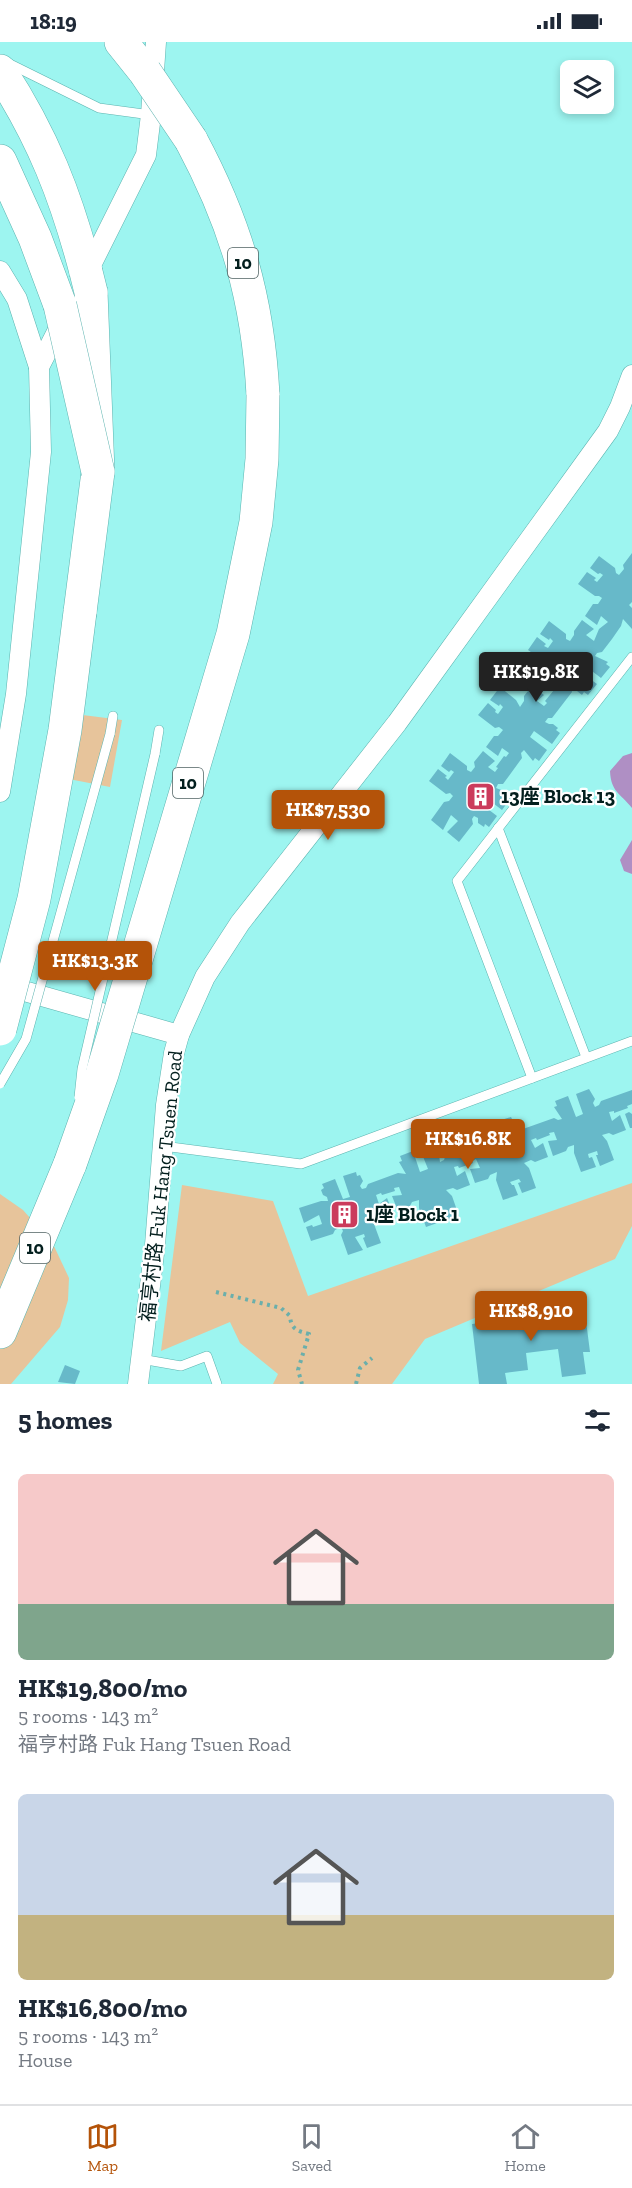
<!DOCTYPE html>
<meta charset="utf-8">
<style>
:root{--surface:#fff;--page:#f2f2f3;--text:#1f2937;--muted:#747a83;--line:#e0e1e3;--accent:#b45309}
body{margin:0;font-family:"Zilla Slab","Noto Sans TC",serif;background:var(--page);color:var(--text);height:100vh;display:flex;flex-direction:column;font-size:22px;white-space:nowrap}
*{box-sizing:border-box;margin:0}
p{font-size:20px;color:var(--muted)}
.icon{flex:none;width:33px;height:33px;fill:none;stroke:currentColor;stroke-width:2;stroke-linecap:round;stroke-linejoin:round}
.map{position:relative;height:1342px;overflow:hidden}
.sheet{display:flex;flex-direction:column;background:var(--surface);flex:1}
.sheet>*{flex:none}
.buttons{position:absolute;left:560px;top:18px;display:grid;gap:12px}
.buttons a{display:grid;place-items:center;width:54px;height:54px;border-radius:9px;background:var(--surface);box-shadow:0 3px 9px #0003;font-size:30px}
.price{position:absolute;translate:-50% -51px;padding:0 14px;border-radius:6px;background:var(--accent);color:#fff;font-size:20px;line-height:39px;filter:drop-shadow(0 2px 3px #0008)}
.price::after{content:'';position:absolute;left:50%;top:36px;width:18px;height:14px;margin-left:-9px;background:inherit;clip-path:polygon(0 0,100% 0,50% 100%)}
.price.active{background:#222;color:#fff}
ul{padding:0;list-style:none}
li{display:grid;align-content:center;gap:12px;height:318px;padding:0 18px}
li span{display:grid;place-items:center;height:186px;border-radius:9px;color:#555}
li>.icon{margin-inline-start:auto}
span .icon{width:108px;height:108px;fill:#fffc;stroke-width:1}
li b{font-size:26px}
h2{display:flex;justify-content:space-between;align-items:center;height:72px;padding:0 18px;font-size:26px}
.status{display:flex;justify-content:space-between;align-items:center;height:42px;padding:0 30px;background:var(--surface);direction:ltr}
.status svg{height:16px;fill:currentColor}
.menu{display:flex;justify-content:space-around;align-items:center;height:84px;border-top:2px solid var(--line);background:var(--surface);font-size:16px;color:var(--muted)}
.menu a{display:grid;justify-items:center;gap:3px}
.menu .active{color:var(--accent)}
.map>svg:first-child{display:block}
.green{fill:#e7c49b}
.water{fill:#af8fc4}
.building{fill:#67b9c9}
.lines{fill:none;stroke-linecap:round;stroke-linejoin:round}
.lane-casing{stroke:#5bb3af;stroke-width:10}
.street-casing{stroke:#5bb3af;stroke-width:21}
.highway-casing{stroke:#5bb3af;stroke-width:34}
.path{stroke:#6bafab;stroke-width:4;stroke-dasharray:3 4.5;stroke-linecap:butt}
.lane{stroke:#fff;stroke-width:9}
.street{stroke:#fff;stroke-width:20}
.highway{stroke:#fff;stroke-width:33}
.lane-bridge-casing{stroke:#5bb3af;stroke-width:10;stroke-linecap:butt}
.highway-bridge-casing{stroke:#5bb3af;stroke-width:34;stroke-linecap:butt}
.lane-bridge{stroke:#fff;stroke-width:9}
.highway-bridge{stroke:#fff;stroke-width:33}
.labels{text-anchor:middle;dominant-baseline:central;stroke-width:4.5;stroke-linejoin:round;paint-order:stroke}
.shield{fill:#fff;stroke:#4f6262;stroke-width:1.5}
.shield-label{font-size:18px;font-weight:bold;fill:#031f1e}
.poi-label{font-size:20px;font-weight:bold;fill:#031f1e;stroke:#fff;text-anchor:start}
.street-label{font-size:20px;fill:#031f1e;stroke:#fff}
</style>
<div class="status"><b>18:19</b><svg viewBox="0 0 49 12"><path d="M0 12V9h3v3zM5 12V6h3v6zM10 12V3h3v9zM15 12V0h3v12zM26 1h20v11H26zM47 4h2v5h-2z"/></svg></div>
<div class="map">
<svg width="632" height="1342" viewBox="0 0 632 1342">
<rect width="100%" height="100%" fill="#9df5f0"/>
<g class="green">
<path d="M59 670 122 678 110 745 48 733Z"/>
<path d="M632 1141V1184L615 1217 425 1297 392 1342H273L278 1332 240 1301 230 1280 161 1309 182 1143 273 1159 308 1254Z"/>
<path d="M0 1152 23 1168 53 1202 69 1236 68 1258 60 1285 11 1342H0Z"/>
</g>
<g class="water">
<path d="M632 711V766C620 751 611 750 610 729L623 714Z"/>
<path d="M632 798V832L624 829 620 818Z"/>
</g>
<g class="building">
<path d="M632 511V560L629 563 632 566V587L623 577 621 584 612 597 602 610 597 611 595 614 608 620 606 622 610 625 601 636 584 623 579 629 597 642 588 653 584 650 582 653 577 649 574 642 571 645 572 650 552 676H548L545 680 549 682H553L558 686 556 688 560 691 552 702 534 689 530 695 547 708 539 719 535 716 533 719 524 708 521 711 522 716 503 742H498L496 746 509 751 507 754 510 757 502 768 485 755 480 761 497 774 489 785 485 782 484 785 478 781V776L474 774 472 777 473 782 459 800 447 790 458 779 451 773 443 788 431 778 444 760 449 759 453 754 450 751 446 752 429 739 438 727 447 734 445 735 448 738 454 730 451 728 449 730 441 724 450 711 467 724V728L471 730 475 725 474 720 483 709 495 719 488 725 495 730 498 726 496 725 504 714 506 715 509 711 502 706 498 714 486 705 494 694H498L503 688 499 685 495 686 478 673 488 661 496 668 495 670 498 672 503 665 500 662 499 664 490 658 500 645 516 658 520 665 524 659V654L532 644 544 653 537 659 544 664 547 661 545 659 554 648 556 649 559 645 551 640 547 649 535 640 544 628H548L552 622 545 620 528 608 537 595 546 602 544 604 548 606 553 599 550 596 549 598 540 592 549 579 566 592V597L570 599 574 593V589L582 578 594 587 586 593 594 599 599 587 608 580 601 574 597 583 585 574 593 562H598L602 556 599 554H595L578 542 587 530 596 536 594 538 597 540 603 533 600 531 598 532 590 526 599 514 615 526 616 531 619 533 624 527 623 523Z"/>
<path d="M589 1047 595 1057 593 1061 595 1065 599 1063 601 1059 632 1048V1062L627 1064 628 1066 614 1071V1069L609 1070 612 1079 620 1073 626 1088 613 1093 609 1091 602 1093 607 1099 614 1118 600 1124 596 1113H598L597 1109 588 1112 589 1116 592 1115 596 1125 581 1130 574 1111V1103L568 1105 566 1109 553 1114 548 1099 557 1098 554 1090 549 1091 550 1093 537 1098 536 1096 531 1098 535 1106 543 1101 548 1115 535 1120 531 1118 524 1121 529 1126 536 1146 522 1151 518 1141 521 1140 519 1137 510 1140 512 1143H514L518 1153 503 1158 496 1138 497 1130 490 1133 488 1137 475 1141 470 1127 480 1126 476 1117 472 1119 473 1121 459 1126 458 1124 454 1125 457 1134 465 1129 470 1143 457 1148 453 1146 446 1148 452 1154 459 1174 444 1179 441 1169 443 1168 442 1164 433 1167 440 1180 426 1185 419 1166V1158L412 1160 410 1164 398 1169 392 1154 402 1153 399 1145 394 1146 395 1149 382 1153 381 1151 376 1153 379 1162 387 1156 393 1171 380 1175 376 1173 369 1176 374 1182 381 1201 367 1206 363 1196 365 1195 364 1192 355 1195 363 1208 348 1213 341 1193 343 1189 341 1185 335 1188 333 1192 311 1199 306 1185 312 1183 313 1185 322 1182 319 1173 304 1181 299 1166 321 1159H328L327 1155 323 1153 321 1148 324 1146 322 1142 335 1137 343 1157 350 1155 343 1134 356 1130 357 1134 360 1133 363 1139 360 1144 362 1147 366 1146 368 1142 398 1131 406 1132 399 1120 402 1119 400 1114 413 1109 420 1130 428 1127 420 1107 433 1102 435 1107 438 1106 440 1120 444 1118 445 1115 476 1104 480 1106 484 1104 476 1092 479 1091 478 1087 491 1082 498 1102 505 1100 498 1079 511 1075 513 1079 516 1078 518 1084 516 1088 517 1092 521 1091 523 1087 554 1076 558 1078 562 1077 554 1065 557 1064 555 1059 568 1054 576 1075 583 1072 576 1052Z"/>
<path d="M629 1070 632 1072V1086H630L625 1072Z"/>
<path d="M584 1263 590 1310H583L586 1332 562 1335 558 1307 526 1311 528 1328 505 1331 507 1342H479L472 1282 514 1277 513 1271Z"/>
<path d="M65 1323 80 1329 75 1342 58 1340Z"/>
</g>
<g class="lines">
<defs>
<g id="lane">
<path d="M8 21 99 66 151 73"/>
<path d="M110 692 113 674"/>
<path d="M155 712 159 688"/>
<path d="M498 786 586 1015"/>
<path d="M532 1036 457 839 632 615"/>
<path d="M163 1104 301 1122 632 999"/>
<path d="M141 1317 181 1324 207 1314 217 1342"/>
</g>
<g id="street">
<path d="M0 229 17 257 39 325"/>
<path d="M86 233 146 113 151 73 156 0"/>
<path d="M0 750 16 652 41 410 39 325 63 278"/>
<path d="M3 943 179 993"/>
<path d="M138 1342 155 1203 166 1063 174 1011 179 993 205 935 240 881 397 681 608 389 620 365 632 333"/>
</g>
<g id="highway">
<path d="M121 0 145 30"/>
<path d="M0 29C43 95 66 154 86 230"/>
<path d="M191 98C236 182 258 257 263 353"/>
<path d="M0 119 35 196 60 263"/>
<path d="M80 570 98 430 91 250"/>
<path d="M0 1290 70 1122"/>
</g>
</defs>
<use href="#lane" class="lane-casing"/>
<use href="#street" class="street-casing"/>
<use href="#highway" class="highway-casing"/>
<g class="path">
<path d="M216 1250 281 1266 290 1274C291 1287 297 1289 309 1292L298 1328 302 1342"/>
<path d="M356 1342 360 1326 372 1316"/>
</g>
<use href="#lane" class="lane"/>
<use href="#street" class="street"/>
<use href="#highway" class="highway"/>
<defs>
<g id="lane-bridge">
<path d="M0 1042 26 997 110 692"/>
<path d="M79 1055 82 1027 155 712"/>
</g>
<g id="highway-bridge">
<path d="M145 30 191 98"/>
<path d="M86 230 91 250"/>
<path d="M60 263 98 430"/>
<path d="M0 987 34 857 65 688 80 570"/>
<path d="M70 1122 102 1032 233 592 256 480 262 417 263 353"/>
</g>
</defs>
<use href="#lane-bridge" class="lane-bridge-casing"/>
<use href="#highway-bridge" class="highway-bridge-casing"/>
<use href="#lane-bridge" class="lane-bridge"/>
<use href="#highway-bridge" class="highway-bridge"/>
</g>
<defs>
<symbol id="building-square" viewBox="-11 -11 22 22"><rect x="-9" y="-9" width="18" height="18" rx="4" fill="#cb3b5c" stroke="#fff"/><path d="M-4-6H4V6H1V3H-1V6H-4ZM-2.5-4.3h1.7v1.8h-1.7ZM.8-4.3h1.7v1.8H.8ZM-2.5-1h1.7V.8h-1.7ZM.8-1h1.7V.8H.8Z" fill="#fff"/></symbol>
</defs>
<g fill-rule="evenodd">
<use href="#building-square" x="464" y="738" width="33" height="33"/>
<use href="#building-square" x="328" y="1156" width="33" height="33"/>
</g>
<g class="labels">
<g class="shield">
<rect x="228" y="206" width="30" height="30" rx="4.5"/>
<rect x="173" y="726" width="30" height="30" rx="4.5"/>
<rect x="20" y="1191" width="30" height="30" rx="4.5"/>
</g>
<g class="shield-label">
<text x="243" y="221">10</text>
<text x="188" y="741">10</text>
<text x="35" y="1206">10</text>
</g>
<g class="poi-label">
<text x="501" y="754">13座 Block 13</text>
<text x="366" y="1172">1座 Block 1</text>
</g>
<g class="street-label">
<text transform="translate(161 1144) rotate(-84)">福亨村路 Fuk Hang Tsuen Road</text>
</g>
</g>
</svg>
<div class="buttons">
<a><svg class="icon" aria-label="layers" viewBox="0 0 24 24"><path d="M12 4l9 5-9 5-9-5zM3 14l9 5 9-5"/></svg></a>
</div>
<b class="price active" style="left:536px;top:661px">HK$19.8K</b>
<b class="price" style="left:328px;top:799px">HK$7,530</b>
<b class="price" style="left:95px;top:950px">HK$13.3K</b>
<b class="price" style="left:468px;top:1128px">HK$16.8K</b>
<b class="price" style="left:531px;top:1300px">HK$8,910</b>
</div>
<section class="sheet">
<h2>5 homes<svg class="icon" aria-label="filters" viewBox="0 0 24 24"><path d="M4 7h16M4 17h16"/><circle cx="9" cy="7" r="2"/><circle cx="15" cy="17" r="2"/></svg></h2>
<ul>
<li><span style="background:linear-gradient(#f6c9c9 70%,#7fa58c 0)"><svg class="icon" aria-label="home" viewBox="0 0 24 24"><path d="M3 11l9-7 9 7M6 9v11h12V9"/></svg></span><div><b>HK$19,800/mo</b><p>5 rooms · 143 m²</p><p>福亨村路 Fuk Hang Tsuen Road</p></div></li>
<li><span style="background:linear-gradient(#c9d6e8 65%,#c2b280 0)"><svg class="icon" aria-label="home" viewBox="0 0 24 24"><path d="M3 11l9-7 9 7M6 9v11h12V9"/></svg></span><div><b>HK$16,800/mo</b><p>5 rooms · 143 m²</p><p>House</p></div></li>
</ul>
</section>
<nav class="menu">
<a class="active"><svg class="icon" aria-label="map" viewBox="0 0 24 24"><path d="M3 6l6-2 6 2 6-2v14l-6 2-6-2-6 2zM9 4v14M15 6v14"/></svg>Map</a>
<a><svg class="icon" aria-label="saved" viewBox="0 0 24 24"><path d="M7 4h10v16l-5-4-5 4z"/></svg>Saved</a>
<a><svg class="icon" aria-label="home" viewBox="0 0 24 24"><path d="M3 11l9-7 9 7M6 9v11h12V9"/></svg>Home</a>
</nav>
